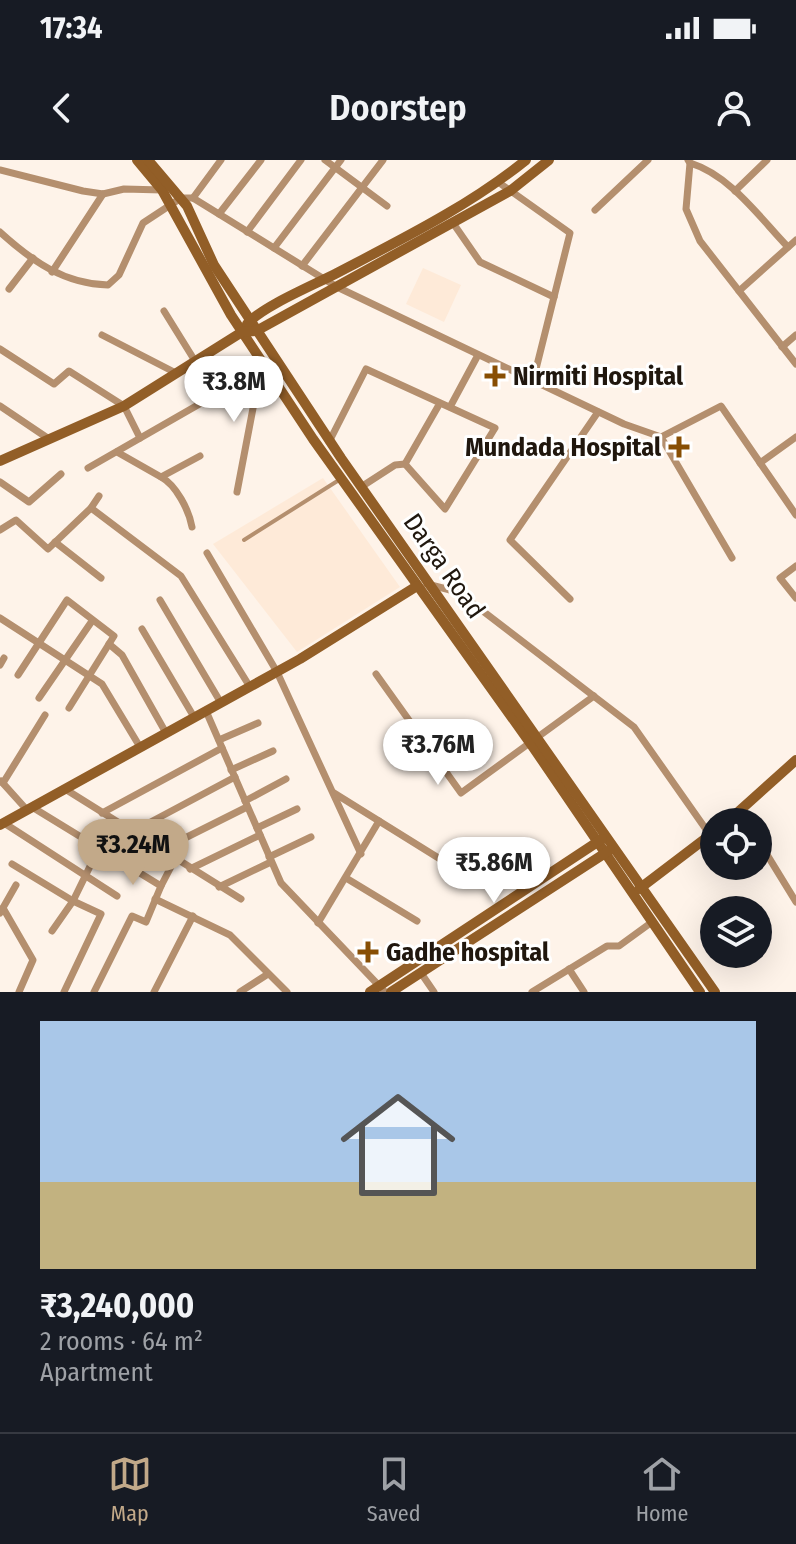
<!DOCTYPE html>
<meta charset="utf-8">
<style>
:root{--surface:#171b24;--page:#20242c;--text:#f1f3f6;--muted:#9ea1a6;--line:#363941;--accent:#c2a989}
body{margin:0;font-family:"Fira Sans Condensed",sans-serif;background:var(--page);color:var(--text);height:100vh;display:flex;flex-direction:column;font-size:30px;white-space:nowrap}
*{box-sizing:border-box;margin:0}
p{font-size:26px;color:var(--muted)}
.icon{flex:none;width:44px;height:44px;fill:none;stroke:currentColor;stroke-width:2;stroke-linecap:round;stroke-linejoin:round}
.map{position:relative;height:832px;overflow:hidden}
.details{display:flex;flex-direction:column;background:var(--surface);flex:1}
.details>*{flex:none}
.fabs{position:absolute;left:700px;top:648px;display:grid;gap:16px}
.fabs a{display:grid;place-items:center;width:72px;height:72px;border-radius:50%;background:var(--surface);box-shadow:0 8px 32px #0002;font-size:40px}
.price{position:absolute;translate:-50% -68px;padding:0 18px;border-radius:28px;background:#fff;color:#222;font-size:26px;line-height:52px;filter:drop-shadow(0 2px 4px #0008)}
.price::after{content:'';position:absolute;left:50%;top:48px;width:24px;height:18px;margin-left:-12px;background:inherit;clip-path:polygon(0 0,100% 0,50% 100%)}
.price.current{background:var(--accent);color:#111}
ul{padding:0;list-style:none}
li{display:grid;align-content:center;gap:16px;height:424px;padding:0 40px}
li+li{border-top:2px solid var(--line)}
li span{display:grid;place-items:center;height:248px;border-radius:0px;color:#555}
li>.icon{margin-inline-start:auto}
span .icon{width:144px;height:144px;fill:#fffc;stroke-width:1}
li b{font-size:34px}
.status{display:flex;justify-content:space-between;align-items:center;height:56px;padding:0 40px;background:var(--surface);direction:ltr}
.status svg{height:22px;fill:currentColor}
header{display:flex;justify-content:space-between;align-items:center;height:104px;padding:0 40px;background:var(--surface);font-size:36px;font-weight:600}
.menu{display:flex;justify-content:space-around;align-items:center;height:112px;border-top:2px solid var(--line);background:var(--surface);font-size:22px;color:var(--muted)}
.menu a{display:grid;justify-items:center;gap:4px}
.menu .current{color:var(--accent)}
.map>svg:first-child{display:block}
.built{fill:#feead8}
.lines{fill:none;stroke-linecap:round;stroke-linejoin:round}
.lane{stroke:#b48f6e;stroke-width:4}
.street{stroke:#b48f6e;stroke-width:7}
.secondary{stroke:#925e27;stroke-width:10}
.poi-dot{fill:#884e03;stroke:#fff;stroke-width:3}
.labels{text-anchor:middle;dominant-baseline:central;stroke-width:6;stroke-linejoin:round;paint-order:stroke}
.poi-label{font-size:26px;font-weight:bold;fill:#20170e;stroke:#fff;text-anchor:start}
.street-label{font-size:26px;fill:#20170e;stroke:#fff}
</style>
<div class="status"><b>17:34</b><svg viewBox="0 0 49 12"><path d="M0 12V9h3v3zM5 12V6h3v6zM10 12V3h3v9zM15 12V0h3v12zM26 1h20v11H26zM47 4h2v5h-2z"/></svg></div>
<header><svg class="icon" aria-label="back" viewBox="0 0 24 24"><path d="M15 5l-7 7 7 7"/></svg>Doorstep<svg class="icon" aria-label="person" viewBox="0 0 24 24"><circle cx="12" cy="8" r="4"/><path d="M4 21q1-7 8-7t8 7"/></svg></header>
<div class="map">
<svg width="796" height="832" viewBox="0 0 796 832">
<rect width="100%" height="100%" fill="#fef3e9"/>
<g class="built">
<path d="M423 108 461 125 444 162 406 144Z"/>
<path d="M323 318 400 427 297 492 213 384Z"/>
</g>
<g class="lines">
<path class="lane" d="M244 380 339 320"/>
<g class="street">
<path d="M325 0 387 46"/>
<path d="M688 0 690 3 686 49 700 81 796 204"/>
<path d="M690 3C730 15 760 58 788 87"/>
<path d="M0 10 83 31 103 34 124 29 162 30"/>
<path d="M498 22 570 73 533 221"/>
<path d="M735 31 767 0"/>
<path d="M193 38 221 0"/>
<path d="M595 50 648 0"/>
<path d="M219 54 261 0"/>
<path d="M453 63 480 102 554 137"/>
<path d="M0 72C32 101 64 124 108 125L119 115 143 63 181 38H193L337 127 624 264 661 277 732 398"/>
<path d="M247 72 301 0"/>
<path d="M274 88 341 0"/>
<path d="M302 106 383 0"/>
<path d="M52 112 103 34"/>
<path d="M9 129 33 98"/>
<path d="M739 131 796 80"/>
<path d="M164 151 195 201"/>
<path d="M102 175 176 213"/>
<path d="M782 187 796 175"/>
<path d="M0 189 54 224 69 211 124 246 140 278"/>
<path d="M0 246 49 279"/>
<path d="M450 247 478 195"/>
<path d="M661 277 721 246 796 355"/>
<path d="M329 282 366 209 495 268 445 349 405 304 440 243"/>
<path d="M117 292 161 317 200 296"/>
<path d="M760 303 796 277"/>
<path d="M88 308 217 234"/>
<path d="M161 317C176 325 189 350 192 367"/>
<path d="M0 322 29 342 61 314"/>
<path d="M361 327 395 305 405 304"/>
<path d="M237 332 254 243 278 226"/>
<path d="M91 348 181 416 250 527"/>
<path d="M0 370 16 360 48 389 91 348 99 336"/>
<path d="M55 382 101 418"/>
<path d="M207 393 277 512 361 694"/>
<path d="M796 406 780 418 796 438"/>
<path d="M427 424 458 432 634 567 710 675"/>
<path d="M570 439 510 380 598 252"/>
<path d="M160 440 221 543"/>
<path d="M0 458 102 524 140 587"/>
<path d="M142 469 194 557"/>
<path d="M109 484 122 495 166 573"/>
<path d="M0 505 4 498"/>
<path d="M376 514 461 633 594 536"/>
<path d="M18 515 67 440 114 476 69 548"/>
<path d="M39 538 92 461"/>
<path d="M206 551 281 723 385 832"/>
<path d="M219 580 258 563"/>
<path d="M231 610 273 591"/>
<path d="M1 621 27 650"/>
<path d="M3 623 45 555"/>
<path d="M65 629 241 739"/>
<path d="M334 633 469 717"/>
<path d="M245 641 286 619"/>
<path d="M32 647 161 726 146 762 132 756 94 832"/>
<path d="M741 651 747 662"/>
<path d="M102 653 222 588"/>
<path d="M4 663 117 736"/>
<path d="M257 668 297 649"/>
<path d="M132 672 235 617"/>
<path d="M758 680 796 742"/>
<path d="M161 690 247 647"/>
<path d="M269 697 311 677"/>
<path d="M12 704 73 741 101 754 64 832"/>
<path d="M190 709 260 675"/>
<path d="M346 718 417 761"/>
<path d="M161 726 175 699"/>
<path d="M219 727 271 702"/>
<path d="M155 739 230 775 287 832"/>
<path d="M3 748 33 800 19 832"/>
<path d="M0 753 16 725"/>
<path d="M318 763 379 661"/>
<path d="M52 771 73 741 99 688"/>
<path d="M569 809 584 832"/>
<path d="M421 813 434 832"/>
<path d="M154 832 193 756"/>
<path d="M240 832 268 814"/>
<path d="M532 832 607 786H619L652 762"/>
</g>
<g class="secondary">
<path d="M137 0 162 30 231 155 313 279 533 587 700 832"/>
<path d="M148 0 187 46 214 105 341 298 715 832"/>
<path d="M247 164C263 146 314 125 337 113 402 79 469 46 526 0"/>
<path d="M0 301 124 246 242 172 256 171 510 31 549 0"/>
<path d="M727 662 796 600"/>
<path d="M0 665 300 499 417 426"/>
<path d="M639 729 714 672"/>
<path d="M370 832 602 679"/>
<path d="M391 832 610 690"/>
</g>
</g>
<g class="poi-dot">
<path d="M491 204h8v8h8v8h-8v8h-8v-8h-8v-8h8z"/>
<path d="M675 275h8v8h8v8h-8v8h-8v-8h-8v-8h8z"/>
<path d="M364 780h8v8h8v8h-8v8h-8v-8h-8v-8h8z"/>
</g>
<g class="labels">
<g class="poi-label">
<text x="513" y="216">Nirmiti Hospital</text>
<text x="661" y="287" text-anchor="end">Mundada Hospital</text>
<text x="386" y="792">Gadhe hospital</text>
</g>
<g class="street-label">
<text transform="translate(444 406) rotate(55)">Darga Road</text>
</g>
</g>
</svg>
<div class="fabs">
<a><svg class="icon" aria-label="locate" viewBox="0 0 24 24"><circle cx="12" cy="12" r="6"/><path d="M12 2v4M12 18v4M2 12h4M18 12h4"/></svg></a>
<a><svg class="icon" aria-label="layers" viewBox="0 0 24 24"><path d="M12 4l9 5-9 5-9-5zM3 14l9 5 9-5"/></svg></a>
</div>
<b class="price" style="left:234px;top:264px">₹3.8M</b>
<b class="price" style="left:438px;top:627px">₹3.76M</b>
<b class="price current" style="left:133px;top:727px">₹3.24M</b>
<b class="price" style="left:494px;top:745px">₹5.86M</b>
</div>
<section class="details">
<ul>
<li><span style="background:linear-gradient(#a9c7e8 65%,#c2b280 0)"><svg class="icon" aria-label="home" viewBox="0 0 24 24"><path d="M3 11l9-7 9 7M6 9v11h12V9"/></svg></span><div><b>₹3,240,000</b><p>2 rooms · 64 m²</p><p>Apartment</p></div></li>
</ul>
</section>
<nav class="menu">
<a class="current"><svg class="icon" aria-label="map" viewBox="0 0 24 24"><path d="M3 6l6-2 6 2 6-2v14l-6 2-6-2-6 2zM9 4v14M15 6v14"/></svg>Map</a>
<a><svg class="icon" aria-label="saved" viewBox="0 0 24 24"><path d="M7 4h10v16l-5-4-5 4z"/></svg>Saved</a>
<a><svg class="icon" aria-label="home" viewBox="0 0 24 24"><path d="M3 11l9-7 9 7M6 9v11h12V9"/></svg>Home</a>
</nav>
